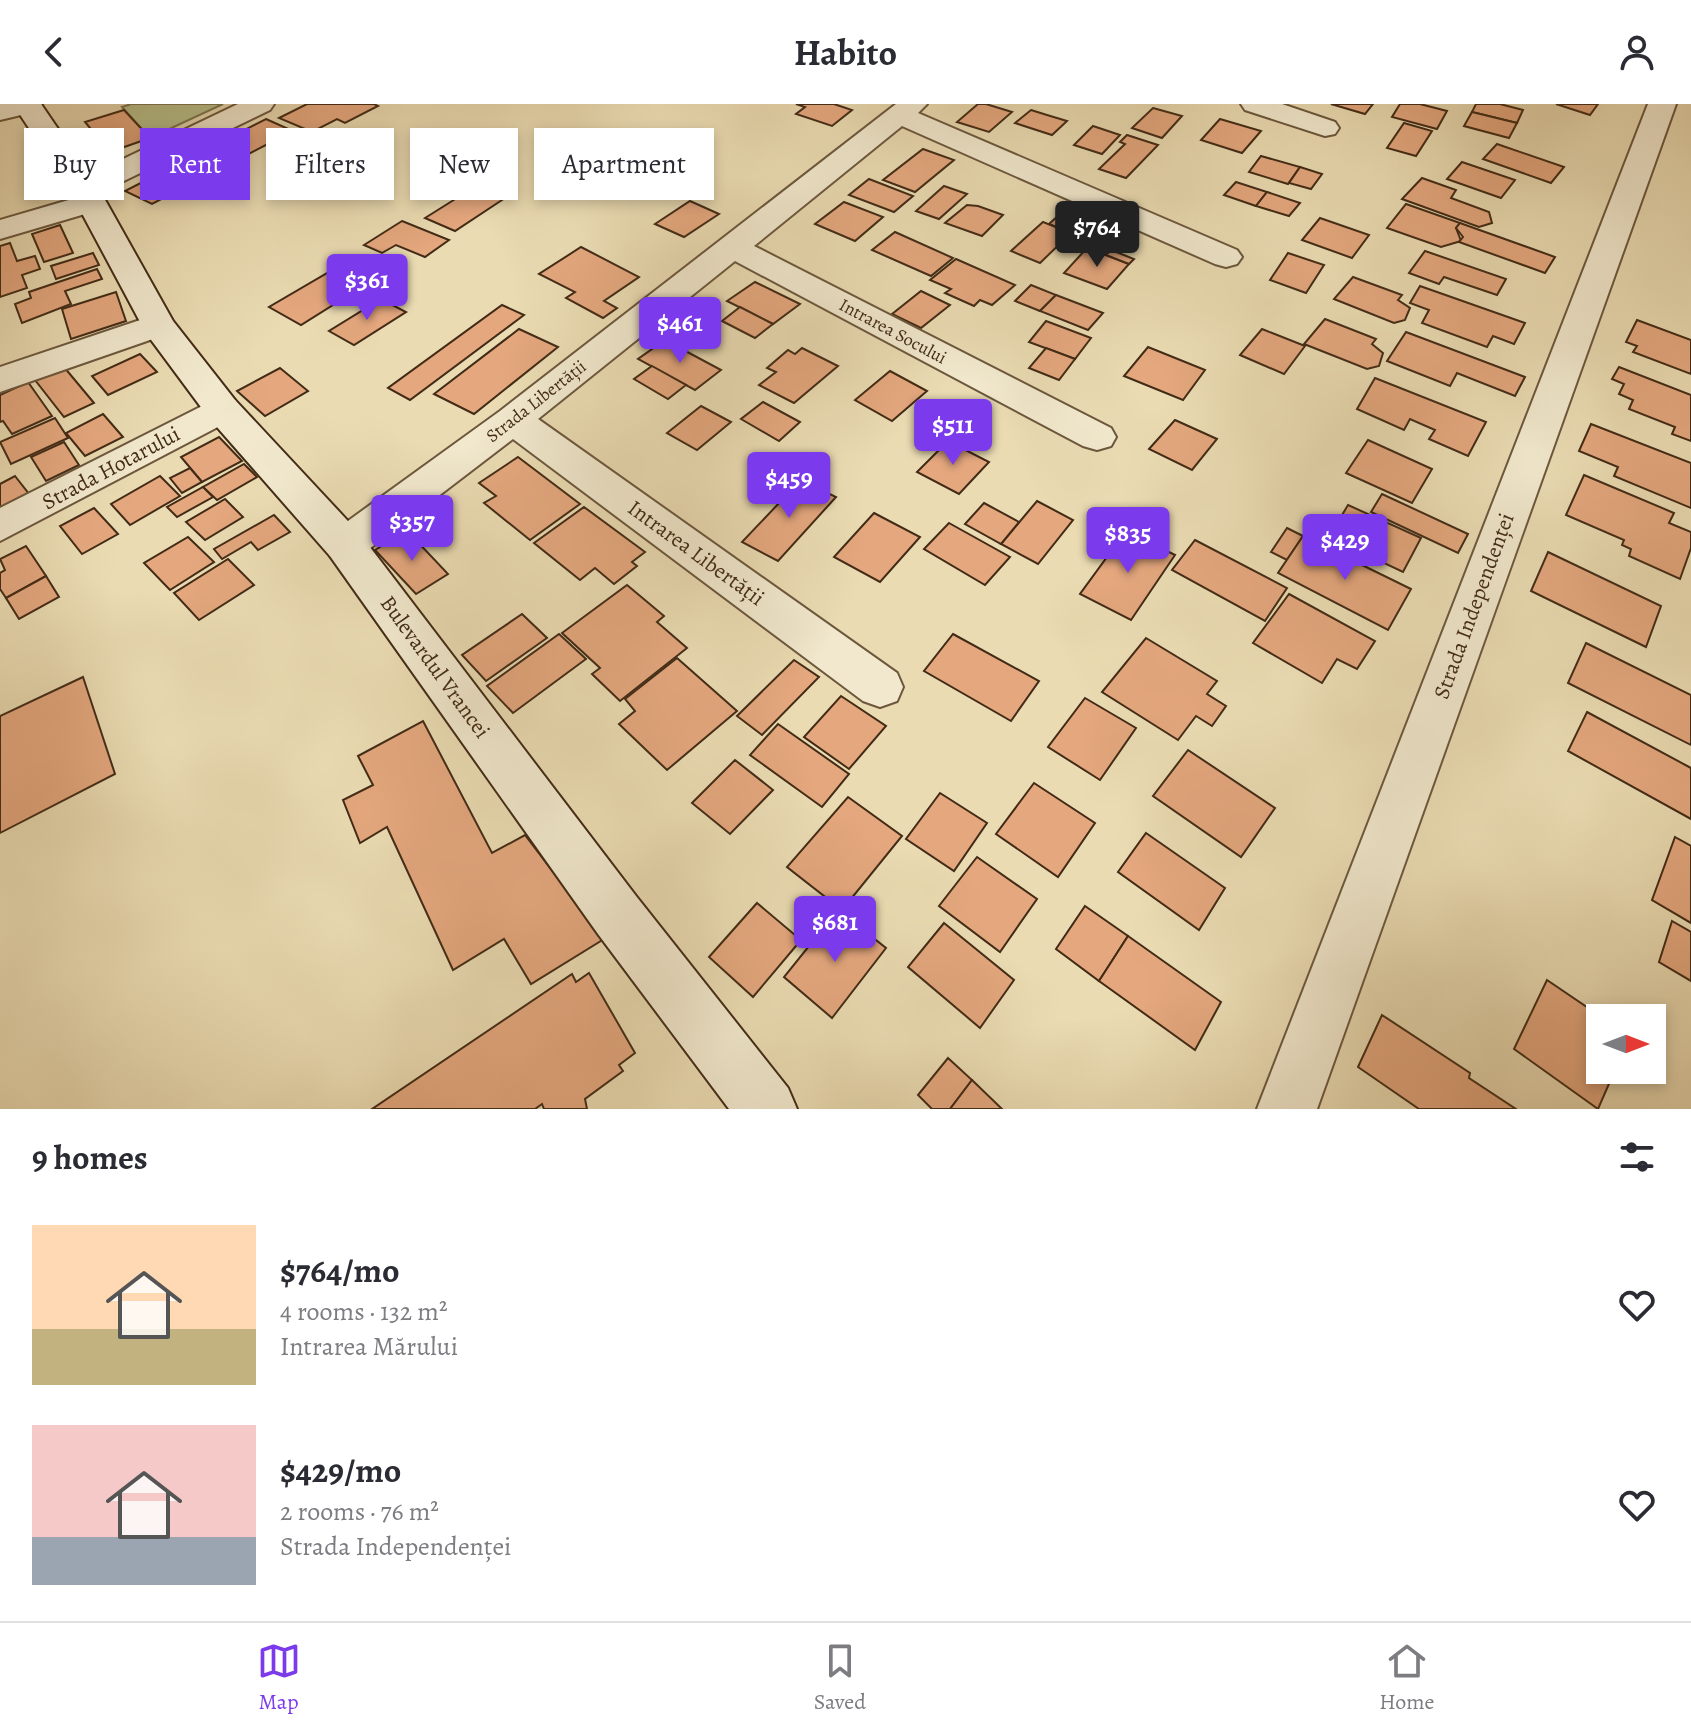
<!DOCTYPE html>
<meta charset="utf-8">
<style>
:root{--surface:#fff;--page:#f7f7f7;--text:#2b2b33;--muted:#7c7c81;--line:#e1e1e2;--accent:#7c3aed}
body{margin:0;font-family:Alegreya,serif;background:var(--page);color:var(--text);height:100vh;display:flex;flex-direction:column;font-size:30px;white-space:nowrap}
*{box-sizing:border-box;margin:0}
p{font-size:26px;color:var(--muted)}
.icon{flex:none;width:44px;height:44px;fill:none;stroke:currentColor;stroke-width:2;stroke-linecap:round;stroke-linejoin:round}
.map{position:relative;height:1005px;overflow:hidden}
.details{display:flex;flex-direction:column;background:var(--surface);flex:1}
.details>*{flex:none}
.top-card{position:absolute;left:24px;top:24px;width:800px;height:72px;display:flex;gap:16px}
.needle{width:52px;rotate:90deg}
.fabs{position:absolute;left:1586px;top:900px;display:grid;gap:16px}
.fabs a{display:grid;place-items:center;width:80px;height:80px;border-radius:0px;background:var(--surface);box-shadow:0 4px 12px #0003;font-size:40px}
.price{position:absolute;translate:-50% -68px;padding:0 18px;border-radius:8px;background:var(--accent);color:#fff;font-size:26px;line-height:52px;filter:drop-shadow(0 2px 4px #0008)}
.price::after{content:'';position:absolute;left:50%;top:48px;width:24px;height:18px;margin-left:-12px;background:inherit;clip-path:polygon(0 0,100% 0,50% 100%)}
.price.on{background:#222;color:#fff}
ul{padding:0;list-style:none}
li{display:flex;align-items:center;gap:24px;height:200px;padding:0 32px}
li span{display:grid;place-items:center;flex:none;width:224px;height:160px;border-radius:0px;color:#555}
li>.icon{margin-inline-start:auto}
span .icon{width:96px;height:96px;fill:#fffc;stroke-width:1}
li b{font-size:34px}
h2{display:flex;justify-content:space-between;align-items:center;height:96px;padding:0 32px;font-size:34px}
.chip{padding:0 28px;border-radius:0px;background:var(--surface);box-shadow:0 4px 12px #0003;font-size:28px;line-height:72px}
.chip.on{background:var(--accent);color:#fff}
header{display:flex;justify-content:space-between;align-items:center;height:104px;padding:0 32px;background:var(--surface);font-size:36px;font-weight:600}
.tabs{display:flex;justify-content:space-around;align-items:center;height:112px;border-top:2px solid var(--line);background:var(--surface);font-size:22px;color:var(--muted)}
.tabs a{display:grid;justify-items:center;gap:4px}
.tabs .on{color:var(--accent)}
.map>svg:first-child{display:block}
.green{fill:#b8c08b;stroke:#7d7650;stroke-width:2}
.building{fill:#e4a77e;stroke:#422b16;stroke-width:2}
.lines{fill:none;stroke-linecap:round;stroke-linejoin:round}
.street-casing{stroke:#6c573d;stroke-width:4}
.secondary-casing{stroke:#422b16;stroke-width:4}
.street{fill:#f1e8cd;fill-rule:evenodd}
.secondary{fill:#f1e8cd;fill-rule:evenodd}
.labels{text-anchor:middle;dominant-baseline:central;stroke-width:6;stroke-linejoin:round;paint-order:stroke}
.far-street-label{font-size:18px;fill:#422b16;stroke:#f1e8cd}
.street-label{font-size:22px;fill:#422b16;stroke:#f1e8cd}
</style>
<header><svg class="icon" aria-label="back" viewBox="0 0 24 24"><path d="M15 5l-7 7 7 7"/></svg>Habito<svg class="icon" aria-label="person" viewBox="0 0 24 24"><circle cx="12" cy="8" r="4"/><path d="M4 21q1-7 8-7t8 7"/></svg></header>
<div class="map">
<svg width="1691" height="1005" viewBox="0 0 1691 1005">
<rect width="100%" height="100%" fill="#eadbb2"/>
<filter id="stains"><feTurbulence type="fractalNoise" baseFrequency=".0025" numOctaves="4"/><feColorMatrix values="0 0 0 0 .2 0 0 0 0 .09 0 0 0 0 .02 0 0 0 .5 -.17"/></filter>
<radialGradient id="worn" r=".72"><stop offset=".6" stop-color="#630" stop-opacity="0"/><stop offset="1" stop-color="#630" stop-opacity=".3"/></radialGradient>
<path class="green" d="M131 0H223L150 34 122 3Z"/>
<g class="building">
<path d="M307 0H374L378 2 345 19 337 15 312 28 279 14Z"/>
<path d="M796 0H834L852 6 832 22 796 10 805 3Z"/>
<path d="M978 0H986L1012 8 989 28 957 18Z"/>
<path d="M1331 0H1373L1365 10Z"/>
<path d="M1400 0H1420L1447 7 1437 25 1392 13Z"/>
<path d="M1476 0H1500L1523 6 1517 19 1472 8Z"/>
<path d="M1556 0H1598L1590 11Z"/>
<path d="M1153 4 1182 12 1162 34 1132 24Z"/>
<path d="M124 6 150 34 110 48 85 18Z"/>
<path d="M1031 6 1047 11 1067 17 1052 31 1015 19Z"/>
<path d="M1472 8 1517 19 1509 34 1464 22Z"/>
<path d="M266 15 293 27 152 100 125 87Z"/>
<path d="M1220 15 1261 27 1242 49 1201 36Z"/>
<path d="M1404 19 1432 27 1416 52 1387 44Z"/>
<path d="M1093 22 1120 31 1102 50 1074 41Z"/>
<path d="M1127 31 1158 41 1126 74 1099 65 1125 40 1120 38Z"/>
<path d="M1497 40 1564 63 1551 79 1483 55Z"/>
<path d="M923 45 954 56 915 88 883 76Z"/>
<path d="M1261 52 1300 63 1288 80 1249 68Z"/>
<path d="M1462 58 1515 76 1501 94 1447 75Z"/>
<path d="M1300 63 1322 70 1311 85 1289 79Z"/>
<path d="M1422 74 1456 86 1451 94 1489 108 1492 119 1479 123 1402 95Z"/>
<path d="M869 75 913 92 894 108 849 91Z"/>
<path d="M1236 78 1267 88 1256 102 1224 91Z"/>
<path d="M476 82 505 94 455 127 425 114Z"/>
<path d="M944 82 967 90 939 115 916 107Z"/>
<path d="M1267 88 1300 99 1289 112 1256 102Z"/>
<path d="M690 97 719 110 684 133 655 120Z"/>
<path d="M844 98 883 113 855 137 815 120Z"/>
<path d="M1406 100 1460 119 1456 124 1461 137 1441 143 1387 124Z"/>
<path d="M967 101 978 102 1003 111 982 132 945 119Z"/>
<path d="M1068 103 1090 112 1071 129 1049 120Z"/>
<path d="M1320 114 1369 131 1352 154 1302 136Z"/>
<path d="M402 117 449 136 425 153 396 141 382 149 364 141Z"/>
<path d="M1043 118 1071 129 1040 159 1011 147Z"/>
<path d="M1460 119 1555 153 1545 169 1459 138 1463 133 1456 124Z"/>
<path d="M60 121 73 149 44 158 32 130Z"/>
<path d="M895 128 953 154 931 172 872 146Z"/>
<path d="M10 139 17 157 35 152 40 165 22 171 27 184 0 193V142Z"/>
<path d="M581 143 639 173 604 197 617 204 603 214 566 194 575 188 539 170Z"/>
<path d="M1087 144 1129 160 1107 185 1064 169Z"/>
<path d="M1111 146 1134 155 1129 160 1106 151Z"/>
<path d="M1425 147 1506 175 1497 191 1444 173 1439 180 1409 169Z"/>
<path d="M93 149 99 161 56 175 51 162Z"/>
<path d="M1288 149 1324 161 1306 189 1270 176Z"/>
<path d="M956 155 1015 181 992 201 980 196 974 202 945 189 951 185 930 176Z"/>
<path d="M97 165 102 175 65 187 71 200 22 219 15 200 31 194 29 188Z"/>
<path d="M329 168 360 184 301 221 269 203Z"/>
<path d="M1353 173 1402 191 1398 196 1410 204 1405 216 1394 219 1334 195Z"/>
<path d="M755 178 800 200 773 220 727 197Z"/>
<path d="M1031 181 1056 191 1040 207 1015 197Z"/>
<path d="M1420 182 1525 219 1514 240 1493 232 1487 243 1422 219 1429 206 1410 199Z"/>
<path d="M921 187 950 201 921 224 892 210Z"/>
<path d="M116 188 126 217 71 235 62 205Z"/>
<path d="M1056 191 1103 209 1088 226 1040 207Z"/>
<path d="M381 195 406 208 354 241 329 227Z"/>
<path d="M502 201 524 211 410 296 388 284Z"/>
<path d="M740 203 773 220 755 234 722 217Z"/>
<path d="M1325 215 1376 235 1372 240 1383 249 1379 262 1367 265 1304 240Z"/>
<path d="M1637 216 1691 236V270L1633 248 1637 242 1626 238Z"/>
<path d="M1046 217 1091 234 1075 255 1029 238Z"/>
<path d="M519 225 558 243 474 310 434 290Z"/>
<path d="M1262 225 1305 242 1284 270 1240 251Z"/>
<path d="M1406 228 1525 273 1515 292 1457 269 1450 282 1387 257Z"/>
<path d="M665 236 721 266 695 286 638 255Z"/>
<path d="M1148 243 1205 266 1183 296 1124 272Z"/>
<path d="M802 244 838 262 794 299 759 281 776 268 767 264 788 246 795 250Z"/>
<path d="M1046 244 1075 255 1059 276 1029 264Z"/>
<path d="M140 250 157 268 108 291 92 272Z"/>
<path d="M652 262 686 281 668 295 634 275Z"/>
<path d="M64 263 94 299 64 313 35 276Z"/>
<path d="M1619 263 1691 291V337L1672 330 1675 323 1629 305 1633 296 1619 290 1624 280 1612 275Z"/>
<path d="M280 264 308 287 265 312 237 287Z"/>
<path d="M890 267 927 287 892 317 855 296Z"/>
<path d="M1375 274 1486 318 1468 352 1429 335 1435 326 1410 315 1404 326 1357 305Z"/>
<path d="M28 278 52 312 12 330 3 317 0 318V291Z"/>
<path d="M763 298 800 318 779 337 741 315Z"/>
<path d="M701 302 731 318 697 346 667 329Z"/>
<path d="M103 310 123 333 85 352 66 329Z"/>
<path d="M55 314 68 334 11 360 0 338Z"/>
<path d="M1175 316 1217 335 1192 366 1149 345Z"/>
<path d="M1591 320 1691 359V404L1614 372 1618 363 1579 347Z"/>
<path d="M219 333 242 357 202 378 181 353Z"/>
<path d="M1368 336 1432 365 1412 399 1346 369Z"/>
<path d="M948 337 989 358 959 390 917 368Z"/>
<path d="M64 338 79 361 46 377 31 353Z"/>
<path d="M518 353 580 400 530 436 484 399 496 392 479 379Z"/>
<path d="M244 360 257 373 217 396 203 383Z"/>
<path d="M190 364 202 378 182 389 170 374Z"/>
<path d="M1584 371 1674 409 1669 419 1691 428V444L1680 475 1629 452 1631 445 1622 441 1624 436 1566 411Z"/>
<path d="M15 372 29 390 0 404V380Z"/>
<path d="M160 372 180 392 130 421 111 400Z"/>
<path d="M801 376 836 393 778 457 742 438Z"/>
<path d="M203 383 213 393 177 413 167 403Z"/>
<path d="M1382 390 1468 430 1458 449 1371 408Z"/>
<path d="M225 395 243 413 205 436 186 418Z"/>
<path d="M1037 397 1073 416 1038 460 1001 440Z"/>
<path d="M984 399 1019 418 1001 440 965 420Z"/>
<path d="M1348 401 1421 434 1403 468 1329 433Z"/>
<path d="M584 403 645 448 632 458 637 462 614 480 595 464 580 476 534 439Z"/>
<path d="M94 404 118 430 82 450 60 422Z"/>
<path d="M874 409 920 433 880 478 834 453Z"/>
<path d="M274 411 290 428 258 446 251 438 222 455 214 445Z"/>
<path d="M949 419 1010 453 985 481 924 445Z"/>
<path d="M1287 424 1303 432 1287 456 1271 448Z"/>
<path d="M1126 427 1175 451 1131 516 1080 490Z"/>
<path d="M399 432 406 439 414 434 448 470 416 490 375 446Z"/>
<path d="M1303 432 1411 485 1388 526 1278 469Z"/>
<path d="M188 433 214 458 170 486 144 459Z"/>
<path d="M1195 436 1287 484 1265 517 1172 466Z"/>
<path d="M26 442 46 472 6 494 0 485V469L5 466 0 455Z"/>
<path d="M1548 448 1661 502 1646 543 1531 487Z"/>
<path d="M228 455 254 481 199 516 174 489Z"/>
<path d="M46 472 59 493 19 515 6 494Z"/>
<path d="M627 481 664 512 657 518 687 544 620 597 592 570 600 564 562 529Z"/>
<path d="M1289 490 1375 537 1357 565 1337 555 1322 579 1253 539Z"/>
<path d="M522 510 547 534 486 577 462 551Z"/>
<path d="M559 530 586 555 513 609 487 582Z"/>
<path d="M953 530 1039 577 1011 617 924 567Z"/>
<path d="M1146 534 1217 577 1207 590 1226 602 1212 622 1196 612 1178 636 1102 588Z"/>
<path d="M1586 539 1691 591V641L1568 579Z"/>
<path d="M677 554 737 607 667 666 619 620 635 607 625 595Z"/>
<path d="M794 556 819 573 762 631 737 612Z"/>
<path d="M83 573 115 670 0 729V612Z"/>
<path d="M841 592 886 622 849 665 804 633Z"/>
<path d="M1085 594 1136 624 1100 676 1048 643Z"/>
<path d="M1587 608 1691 664V715L1568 647Z"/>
<path d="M423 617 492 749 525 731 604 835 531 880 504 835 453 866 387 723 360 739 343 696 373 681 358 652Z"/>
<path d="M778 620 849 670 822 703 750 651Z"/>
<path d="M1188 646 1275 704 1241 753 1153 692Z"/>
<path d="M735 656 773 686 730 730 692 699Z"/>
<path d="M1034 679 1095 719 1058 773 996 730Z"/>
<path d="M940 689 987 719 954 767 906 735Z"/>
<path d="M848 693 902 732 842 806 787 763Z"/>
<path d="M1146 729 1225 784 1199 826 1118 768Z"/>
<path d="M1675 733 1691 742V819L1652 796Z"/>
<path d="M977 753 1037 795 1000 848 939 802Z"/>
<path d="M757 799 801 836 753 893 709 853Z"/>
<path d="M1085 802 1128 832 1099 877 1056 845Z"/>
<path d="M838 806 886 844 832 914 784 873Z"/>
<path d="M1672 817 1691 828V877L1659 858Z"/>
<path d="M944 819 1014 876 980 924 908 863Z"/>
<path d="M1128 832 1221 898 1195 946 1099 877Z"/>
<path d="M589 869 635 949 619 961 623 967 585 995 587 1005H544L542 1000 535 1005H372L572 870 576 878Z"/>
<path d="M1547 876 1603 914H1600V966H1615L1598 1005 1514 945Z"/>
<path d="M1382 911 1470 969 1469 974 1516 1005H1419L1358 963Z"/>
<path d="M948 954 972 976 950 1005H932L918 991Z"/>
<path d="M972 976 1002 1005H950Z"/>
</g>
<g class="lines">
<defs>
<g id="street">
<path d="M0 0H41L42 1 38 7 0 16Z"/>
<path d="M238 0H274L270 6 95 91 106 99 102 105 0 135V116L79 93 69 85 73 79Z"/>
<path d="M896 0H927L918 9 1237 146 1242 153 1237 160 1226 163 1215 160 902 22 754 142 1111 324 1116 333 1111 342 1097 346 1083 342 735 157 538 315 897 569 903 583 897 597 880 603 863 597 513 335 360 452 345 457 330 452 324 441 330 430 500 307Z"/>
<path d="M1241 0H1282L1335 18 1339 24 1335 30 1325 32 1245 6Z"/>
<path d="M1648 0H1676L1317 1005H1257Z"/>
<path d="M158 210 170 213 175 221 170 229 0 288V263Z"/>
<path d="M222 292 235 296 241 305 235 314 0 437V404Z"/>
</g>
<path id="secondary" d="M13 0H41L99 85 173 217 235 296 360 430 636 792 788 984 797 1005H729L598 830 330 452 209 314 146 229 69 85Z"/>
</defs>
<use href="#street" class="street-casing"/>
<use href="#secondary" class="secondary-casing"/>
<use href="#street" class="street"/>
<use href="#secondary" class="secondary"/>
</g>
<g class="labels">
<g class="far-street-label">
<text transform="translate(893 227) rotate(28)">Intrarea Socului</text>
<text transform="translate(536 297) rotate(-38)">Strada Libertății</text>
</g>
<g class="street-label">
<text transform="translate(111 364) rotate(-28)">Strada Hotarului</text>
<text transform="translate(696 449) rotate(36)">Intrarea Libertății</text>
<text transform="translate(1474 502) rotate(-70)">Strada Independenței</text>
<text transform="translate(435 563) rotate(54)">Bulevardul Vrancei</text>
</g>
</g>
<rect width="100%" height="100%" filter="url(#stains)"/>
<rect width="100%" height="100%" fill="url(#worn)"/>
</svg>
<div class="fabs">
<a><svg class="needle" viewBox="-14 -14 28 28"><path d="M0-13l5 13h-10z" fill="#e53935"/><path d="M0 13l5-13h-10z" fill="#7c7c81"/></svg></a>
</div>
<b class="price on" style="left:1097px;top:165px">$764</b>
<b class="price" style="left:367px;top:218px">$361</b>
<b class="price" style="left:680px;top:261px">$461</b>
<b class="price" style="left:953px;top:363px">$511</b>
<b class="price" style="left:789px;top:416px">$459</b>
<b class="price" style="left:412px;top:459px">$357</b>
<b class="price" style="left:1128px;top:471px">$835</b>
<b class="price" style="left:1345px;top:478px">$429</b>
<b class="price" style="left:835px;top:860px">$681</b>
<div class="top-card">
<a class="chip">Buy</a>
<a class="chip on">Rent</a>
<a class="chip">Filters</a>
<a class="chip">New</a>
<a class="chip">Apartment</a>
</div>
</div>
<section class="details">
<h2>9 homes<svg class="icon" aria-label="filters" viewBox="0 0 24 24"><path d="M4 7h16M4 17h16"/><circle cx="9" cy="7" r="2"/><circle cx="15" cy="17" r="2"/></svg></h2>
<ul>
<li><span style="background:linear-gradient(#ffd9b3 65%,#c2b280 0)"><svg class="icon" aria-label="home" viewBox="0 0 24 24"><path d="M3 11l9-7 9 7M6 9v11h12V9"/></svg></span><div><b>$764/mo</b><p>4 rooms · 132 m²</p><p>Intrarea Mărului</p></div><svg class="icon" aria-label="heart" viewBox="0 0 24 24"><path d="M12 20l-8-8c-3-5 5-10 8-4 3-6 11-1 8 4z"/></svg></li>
<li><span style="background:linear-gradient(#f6c9c9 70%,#9aa5b1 0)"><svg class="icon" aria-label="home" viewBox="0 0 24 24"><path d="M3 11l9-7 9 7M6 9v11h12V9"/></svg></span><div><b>$429/mo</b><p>2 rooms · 76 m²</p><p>Strada Independenței</p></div><svg class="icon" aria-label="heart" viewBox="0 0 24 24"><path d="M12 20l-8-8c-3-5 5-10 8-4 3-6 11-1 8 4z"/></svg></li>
</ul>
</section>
<nav class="tabs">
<a class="on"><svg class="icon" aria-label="map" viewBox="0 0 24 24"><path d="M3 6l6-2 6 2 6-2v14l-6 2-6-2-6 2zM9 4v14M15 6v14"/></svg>Map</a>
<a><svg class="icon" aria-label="saved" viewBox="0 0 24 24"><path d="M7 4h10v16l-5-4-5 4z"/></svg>Saved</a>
<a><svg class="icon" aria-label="home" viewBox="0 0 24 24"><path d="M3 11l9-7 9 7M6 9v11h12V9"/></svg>Home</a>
</nav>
